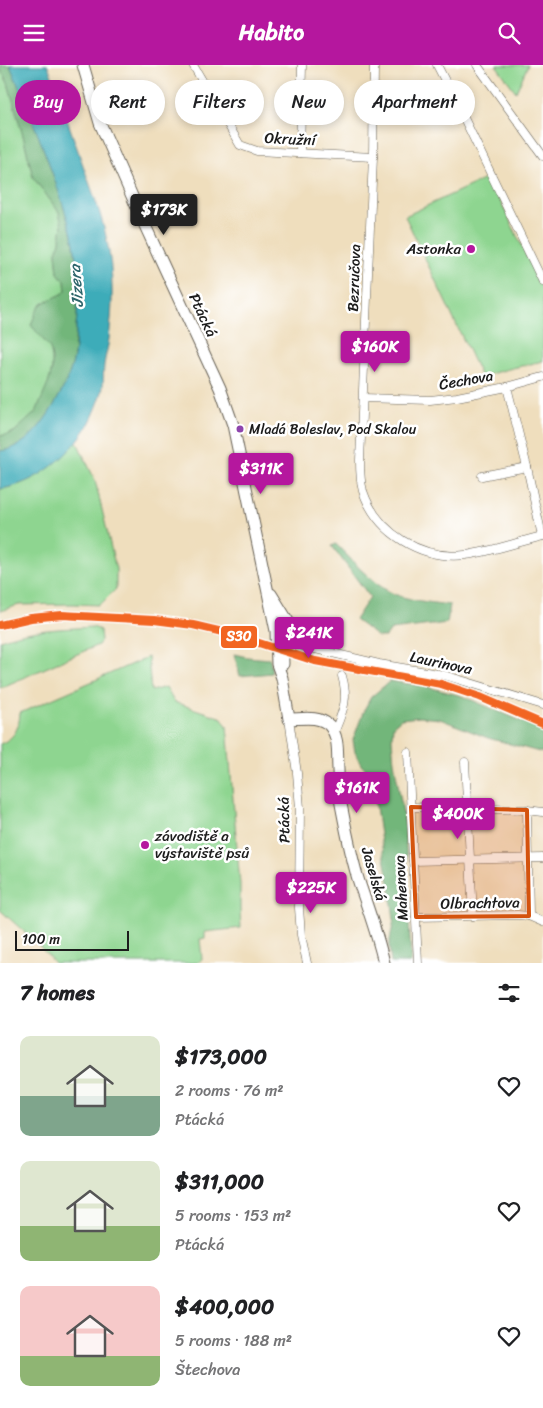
<!DOCTYPE html>
<meta charset="utf-8">
<style>
:root{--surface:#fff;--page:#f6f6f6;--text:#202124;--muted:#757577;--accent:#b5179e}
body{margin:0;font-family:Sriracha,sans-serif;background:var(--page);color:var(--text);height:100vh;display:flex;flex-direction:column;font-size:19px;white-space:nowrap}
*{box-sizing:border-box;margin:0}
p{font-size:16px;color:var(--muted)}
.icon{flex:none;width:28px;height:28px;fill:none;stroke:currentColor;stroke-width:2;stroke-linecap:round;stroke-linejoin:round}
.map{position:relative;height:898px;overflow:hidden}
.details{display:flex;flex-direction:column;background:var(--surface);flex:1}
.details>*{flex:none}
.banner{position:absolute;left:15px;top:15px;width:514px;height:45px;display:flex;gap:10px}
.scale{position:absolute;left:15px;bottom:12px;width:114px;box-sizing:border-box;padding-left:5px;border:2px solid #1c1c1c;border-top:0;font-size:14px;line-height:18px;white-space:nowrap;color:#1c1c1c;-webkit-text-stroke:4px #fff;paint-order:stroke}
.price{position:absolute;translate:-50% -42px;padding:0 11px;border-radius:5px;background:var(--accent);color:#fff;font-size:16px;line-height:32px;filter:drop-shadow(0 1px 2px #0008)}
.price::after{content:'';position:absolute;left:50%;top:30px;width:15px;height:11px;margin-left:-8px;background:inherit;clip-path:polygon(0 0,100% 0,50% 100%)}
.price.on{background:#222;color:#fff}
ul{padding:0;list-style:none}
li{display:flex;align-items:center;gap:15px;height:125px;padding:0 20px}
li span{display:grid;place-items:center;flex:none;width:140px;height:100px;border-radius:10px;color:#555}
li>.icon{margin-inline-start:auto}
span .icon{width:60px;height:60px;fill:#fffc;stroke-width:1}
li b{font-size:21px}
h2{display:flex;justify-content:space-between;align-items:center;height:60px;padding:0 20px;font-size:21px}
.chip{padding:0 18px;border-radius:22px;background:var(--surface);box-shadow:0 2px 8px #0003;font-size:18px;line-height:45px}
.chip.on{background:var(--accent);color:#fff}
header{display:flex;justify-content:space-between;align-items:center;height:65px;padding:0 20px;background:var(--accent);color:#fff;font-size:22px;font-weight:800}
.map>svg:first-child{display:block}
.green{fill:#8ed590;stroke:#557856}
.forest{fill:#72b67a;stroke:#47694b}
.water{fill:#3dacb9;stroke:#2c646a}
.lines{fill:none;stroke-linecap:round;stroke-linejoin:round}
.street-casing{stroke:#666054;stroke-width:9}
.secondary-casing{stroke:#666054;stroke-width:13}
.street{stroke:#fff;stroke-width:8}
.secondary{stroke:#fff;stroke-width:11}
.rail-1-casing{stroke:#fff;stroke-width:11}
.rail-1{stroke:#f26522;stroke-width:8}
.marked{fill:#d4530e;fill-opacity:0.2;stroke:#d4530e;stroke-width:4;stroke-linejoin:round}
.poi-dot{fill:#b5179e;stroke:#fff;stroke-width:2}
.bus-dot{fill:#8e44ad;stroke:#fff;stroke-width:2}
.labels{text-anchor:middle;dominant-baseline:central;stroke-width:5;stroke-linejoin:round;paint-order:stroke}
.bus-label{font-size:14px;fill:#1c1c1c;stroke:#fff;text-anchor:start}
.street-label{font-size:15px;fill:#1c1c1c;stroke:#fff}
.poi-label{font-size:15px;fill:#1c1c1c;stroke:#fff;text-anchor:end}
.water-label{font-size:16px;font-style:italic;fill:#2c646a;stroke:#fff}
.line-badge{stroke:#fff;stroke-width:2}
.badge-label{font-size:14px;text-anchor:middle;font-weight:bold;fill:#fff}
</style>
<header><svg class="icon" aria-label="menu" viewBox="0 0 24 24"><path d="M4 6h16M4 12h16M4 18h16"/></svg>Habito<svg class="icon" aria-label="search" viewBox="0 0 24 24"><circle cx="10" cy="10" r="6"/><path d="M15 15l6 6"/></svg></header>
<div class="map">
<svg width="543" height="898" viewBox="0 0 543 898">
<rect width="100%" height="100%" fill="#fff"/>
<filter id="ink" filterUnits="userSpaceOnUse"><feTurbulence type="fractalNoise" baseFrequency=".02" numOctaves="2"/><feDisplacementMap in="SourceGraphic" scale="10" xChannelSelector="R" yChannelSelector="G"/><feConvolveMatrix kernelMatrix="1 2 1 2 8 2 1 2 1" color-interpolation-filters="sRGB"/></filter>
<filter id="wash" filterUnits="userSpaceOnUse"><feTurbulence type="fractalNoise" baseFrequency=".0096" numOctaves="4" result="noise"/><feDisplacementMap in="SourceGraphic" scale="20" xChannelSelector="R" yChannelSelector="G"/><feGaussianBlur stdDeviation="1.12" result="paint"/><feColorMatrix in="noise" values="0 0 0 0 0 0 0 0 0 0 0 0 0 0 0 0 0 1.4 0 .05"/><feComposite in="paint" operator="in"/></filter>
<g filter="url(#wash)">
<rect width="100%" height="100%" fill="#efdebd"/>
<g class="green">
<path d="M496 0H528L516 27Z"/>
<path d="M0 3 8 18 24 74 33 112 59 147 62 160 60 177 56 187 58 208 65 216 66 226 60 231 42 239 31 260C37 267 48 276 51 284 56 300 46 335 35 348 30 354 22 361 15 366 11 369 5 370 0 371Z"/>
<path d="M489 112 543 225V296C522 301 501 305 481 312L405 151Z"/>
<path d="M77 377 95 415 116 504V524L100 540 73 539 19 540 0 546V424C31 420 56 399 77 377Z"/>
<path d="M93 562 100 565 101 576 98 580 0 623V575C30 564 62 564 93 562Z"/>
<path d="M148 592 151 626 166 622 174 637 222 653 227 661 240 819V845L241 863 205 867V873L200 874 202 894 198 898H54L39 880 0 845V679C15 673 19 663 20 648Z"/>
</g>
<g class="forest">
<path d="M0 0H10C27 43 46 87 60 131 65 147 71 163 74 179 78 207 79 234 76 262 75 272 75 282 74 292 70 312 60 331 49 348 38 365 22 384 0 386V371L13 368 36 347 48 319 52 305V293L50 283 31 260C33 255 35 249 38 244 43 235 58 233 66 226L65 216 58 208 56 187 60 177 62 160 59 147 33 112 24 74 8 18 0 3Z"/>
<path d="M336 479C352 495 371 518 392 528 406 535 434 538 450 540L447 558 391 565 386 572H378L355 555 370 532 332 481Z"/>
<path d="M234 589 247 592 270 594 272 608 240 611Z"/>
<path d="M390 616 428 622 462 631 543 665V688L488 673 440 654 419 652 401 654 393 661 392 674 394 697 405 759 411 898H391L389 880 394 854 390 824 381 777 375 734V720L373 712 361 700 355 687 353 675 364 645 371 632Z"/>
</g>
<path class="water" d="M10 0H48C60 33 71 67 83 100 92 126 102 150 107 176 114 208 113 242 109 274 108 283 105 292 104 300 103 309 104 319 102 327 99 337 94 350 89 359 71 390 37 419 0 424V386C22 384 38 365 49 348 60 331 70 312 74 292 75 282 76 272 76 262 79 234 78 207 74 179 71 163 65 147 60 131 46 87 27 43 10 0Z"/>
</g>
<g filter="url(#ink)">
<g class="lines">
<defs>
<g id="street">
<path d="M193 0 240 80 257 86 373 92"/>
<path d="M374 0 373 92 360 395C360 405 360 416 363 426 377 468 421 495 465 490 491 487 517 477 543 471"/>
<path d="M437 0 463 51 543 217"/>
<path d="M477 0 543 91"/>
<path d="M300 88 302 0"/>
<path d="M507 322 527 402 542 471"/>
<path d="M363 333 430 335 457 332 507 322 543 312"/>
<path d="M482 411 527 402"/>
<path d="M296 565 302 570 326 584"/>
<path d="M290 578 379 599 444 610 543 640"/>
<path d="M289 654 297 708 300 743 299 843 301 870 307 898"/>
<path d="M334 668C343 646 349 634 342 611"/>
<path d="M408 687 418 898"/>
<path d="M465 697 473 851"/>
<path d="M411 742 527 745 543 747"/>
<path d="M527 745 529 851"/>
<path d="M413 796 543 793"/>
<path d="M416 852 518 850 529 851 543 857"/>
</g>
<g id="secondary">
<path d="M83 0 100 58 142 154 220 323 233 360 276 566 277 599 282 613 289 654C302 654 318 650 329 660 340 672 337 690 338 704 338 716 339 728 341 739 346 765 351 792 359 817 368 844 378 871 384 898"/>
<path d="M271 529 289 558C295 561 297 567 296 573 286 584 282 581 283 599"/>
</g>
</defs>
<use href="#street" class="street-casing"/>
<use href="#secondary" class="secondary-casing"/>
<use href="#street" class="street"/>
<use href="#secondary" class="secondary"/>
<defs>
<path id="rail-1" d="M0 560 31 553 62 550 154 555 193 560 231 569 315 596 441 619 480 632 543 659"/>
</defs>
<use href="#rail-1" class="rail-1-casing"/>
<use href="#rail-1" class="rail-1"/>
</g>
</g>
<path class="marked" d="M411 742 527 745 529 851 416 852Z"/>
<g class="poi-dot">
<circle cx="471" cy="184" r="5"/>
<circle cx="145" cy="780" r="5"/>
</g>
<circle class="bus-dot" cx="240" cy="364" r="4.5"/>
<g class="labels">
<g class="bus-label">
<text x="249" y="364">Mladá Boleslav, Pod Skalou</text>
</g>
<g class="street-label">
<text transform="translate(290 74) rotate(3)">Okružní</text>
<text transform="translate(354 213) rotate(-88)">Bezručova</text>
<text transform="translate(203 250) rotate(65)">Ptácká</text>
<text transform="translate(466 315) rotate(-10)">Čechova</text>
<text transform="translate(441 598) rotate(12)">Laurinova</text>
<text transform="translate(284 755) rotate(-91)">Ptácká</text>
<text transform="translate(374 809) rotate(74)">Jaselská</text>
<text transform="translate(401 823) rotate(-93)">Mahenova</text>
<text transform="translate(480 838) rotate(-1)">Olbrachtova</text>
</g>
<g class="poi-label">
<text x="461" y="184">Astonka</text>
<text x="155" y="771" text-anchor="start">závodiště a<tspan x="155" dy="17">výstaviště psů</tspan></text>
</g>
<g class="water-label">
<text transform="translate(76 221) rotate(-94)">Jizera</text>
</g>
</g>
<rect class="line-badge" x="220" y="560" width="38" height="24" rx="5" fill="#f26522"/>
<g class="badge-label">
<text x="239" y="576">S30</text>
</g>
</svg>
<div class="scale">100 m</div>
<b class="price on" style="left:164px;top:171px">$173K</b>
<b class="price" style="left:375px;top:308px">$160K</b>
<b class="price" style="left:261px;top:430px">$311K</b>
<b class="price" style="left:309px;top:594px">$241K</b>
<b class="price" style="left:357px;top:749px">$161K</b>
<b class="price" style="left:458px;top:775px">$400K</b>
<b class="price" style="left:311px;top:849px">$225K</b>
<div class="banner">
<a class="chip on">Buy</a>
<a class="chip">Rent</a>
<a class="chip">Filters</a>
<a class="chip">New</a>
<a class="chip">Apartment</a>
</div>
</div>
<section class="details">
<h2>7 homes<svg class="icon" aria-label="filters" viewBox="0 0 24 24"><path d="M4 7h16M4 17h16"/><circle cx="9" cy="7" r="2"/><circle cx="15" cy="17" r="2"/></svg></h2>
<ul>
<li><span style="background:linear-gradient(#dfe7d0 60%,#7fa58c 0)"><svg class="icon" aria-label="home" viewBox="0 0 24 24"><path d="M3 11l9-7 9 7M6 9v11h12V9"/></svg></span><div><b>$173,000</b><p>2 rooms · 76 m²</p><p>Ptácká</p></div><svg class="icon" aria-label="heart" viewBox="0 0 24 24"><path d="M12 20l-8-8c-3-5 5-10 8-4 3-6 11-1 8 4z"/></svg></li>
<li><span style="background:linear-gradient(#dfe7d0 65%,#8fb573 0)"><svg class="icon" aria-label="home" viewBox="0 0 24 24"><path d="M3 11l9-7 9 7M6 9v11h12V9"/></svg></span><div><b>$311,000</b><p>5 rooms · 153 m²</p><p>Ptácká</p></div><svg class="icon" aria-label="heart" viewBox="0 0 24 24"><path d="M12 20l-8-8c-3-5 5-10 8-4 3-6 11-1 8 4z"/></svg></li>
<li><span style="background:linear-gradient(#f6c9c9 70%,#8fb573 0)"><svg class="icon" aria-label="home" viewBox="0 0 24 24"><path d="M3 11l9-7 9 7M6 9v11h12V9"/></svg></span><div><b>$400,000</b><p>5 rooms · 188 m²</p><p>Štechova</p></div><svg class="icon" aria-label="heart" viewBox="0 0 24 24"><path d="M12 20l-8-8c-3-5 5-10 8-4 3-6 11-1 8 4z"/></svg></li>
</ul>
</section>
